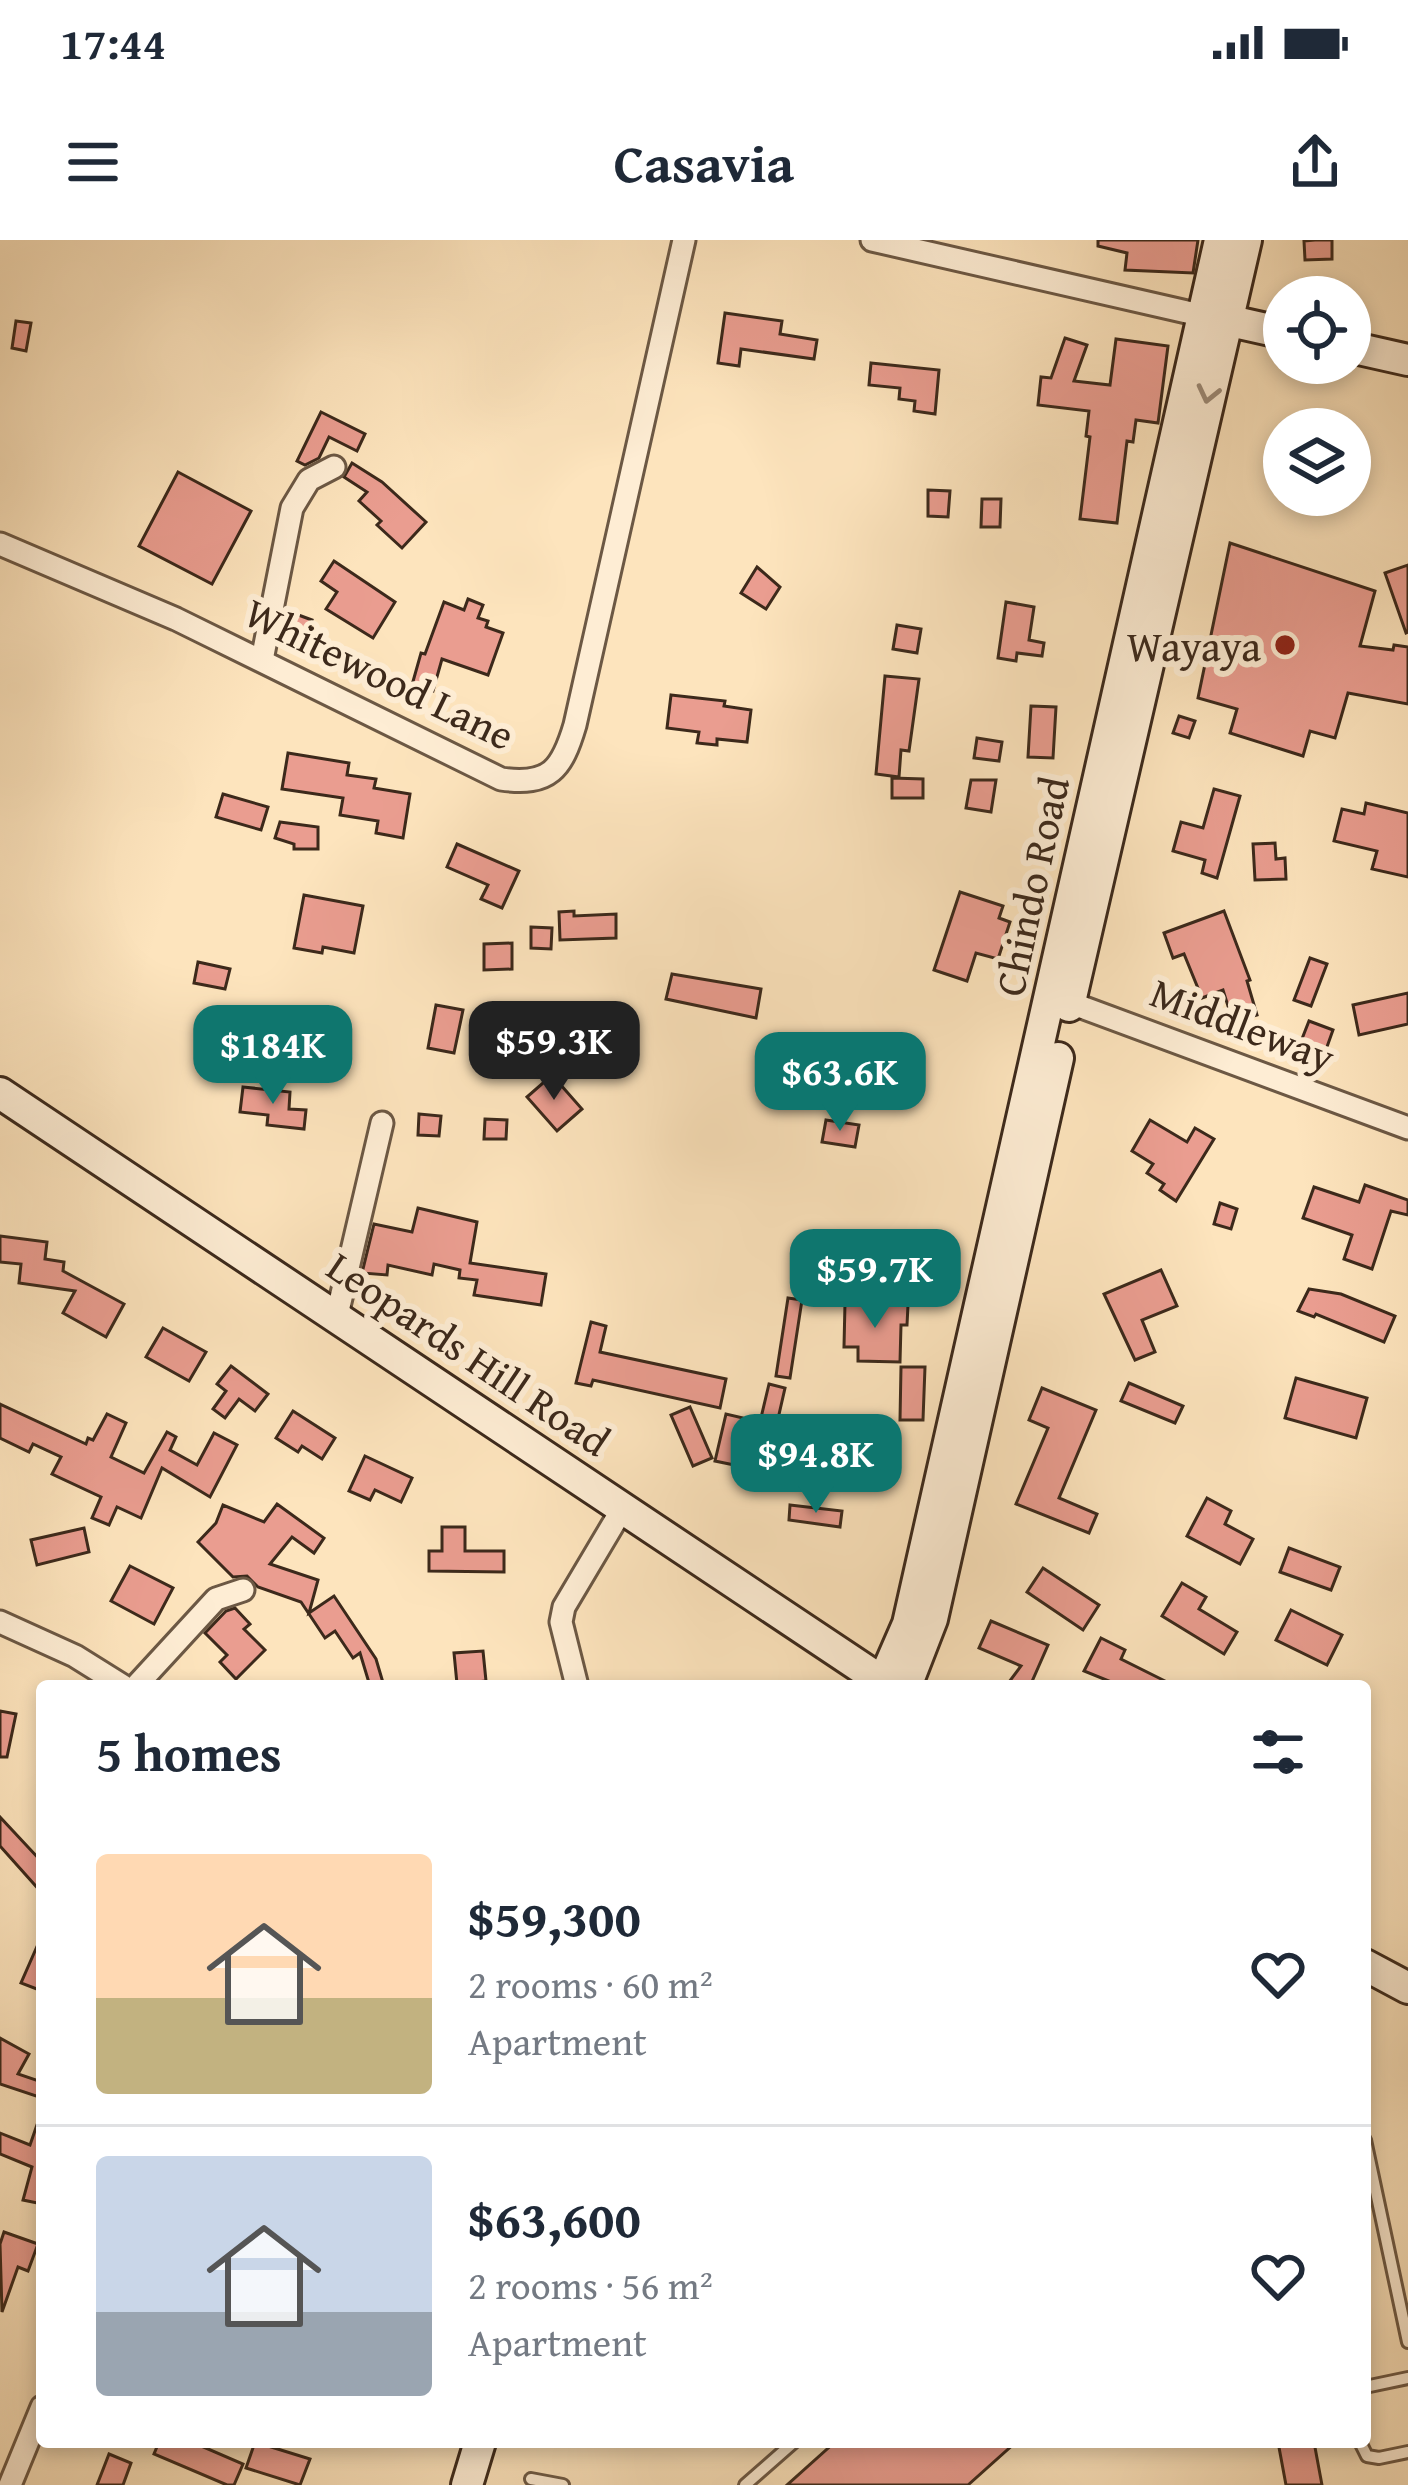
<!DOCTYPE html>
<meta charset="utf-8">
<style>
:root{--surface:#fff;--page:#f2f2f3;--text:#1f2937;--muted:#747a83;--line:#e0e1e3;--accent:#0f766e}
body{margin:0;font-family:"Gentium Book Plus",serif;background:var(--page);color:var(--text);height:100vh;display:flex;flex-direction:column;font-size:45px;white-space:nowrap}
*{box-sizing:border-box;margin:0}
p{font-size:39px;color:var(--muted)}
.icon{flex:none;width:66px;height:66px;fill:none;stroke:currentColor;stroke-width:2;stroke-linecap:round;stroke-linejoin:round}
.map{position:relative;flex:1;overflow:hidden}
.drawer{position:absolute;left:36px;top:1440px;width:1335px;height:768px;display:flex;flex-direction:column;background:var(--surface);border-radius:12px;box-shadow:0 6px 18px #0003}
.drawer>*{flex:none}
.tools{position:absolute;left:1263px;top:36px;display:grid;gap:24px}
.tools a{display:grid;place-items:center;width:108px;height:108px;border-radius:50%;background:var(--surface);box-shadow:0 6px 18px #0003;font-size:60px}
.price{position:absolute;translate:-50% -102px;padding:0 27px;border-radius:24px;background:var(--accent);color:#fff;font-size:39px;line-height:78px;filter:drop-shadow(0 3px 6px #0008)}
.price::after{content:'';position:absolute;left:50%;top:72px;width:36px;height:27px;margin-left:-18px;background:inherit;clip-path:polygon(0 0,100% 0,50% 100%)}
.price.on{background:#222;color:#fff}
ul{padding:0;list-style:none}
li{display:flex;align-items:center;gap:36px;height:300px;padding:0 60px}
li+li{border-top:3px solid var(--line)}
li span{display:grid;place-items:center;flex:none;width:336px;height:240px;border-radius:12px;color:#555}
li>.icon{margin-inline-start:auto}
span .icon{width:144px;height:144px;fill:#fffc;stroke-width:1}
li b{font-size:51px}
h2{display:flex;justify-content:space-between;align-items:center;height:144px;padding:0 60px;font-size:51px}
.status{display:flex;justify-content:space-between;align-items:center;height:84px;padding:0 60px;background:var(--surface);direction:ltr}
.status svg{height:33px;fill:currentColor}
header{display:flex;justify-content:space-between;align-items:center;height:156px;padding:0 60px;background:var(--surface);font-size:54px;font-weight:700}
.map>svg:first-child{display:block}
.building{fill:#ea9d90;stroke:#3c291b;stroke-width:3}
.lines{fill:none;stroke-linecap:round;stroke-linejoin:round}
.service-casing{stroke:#6c5844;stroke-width:16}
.minor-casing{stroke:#6c5844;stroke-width:27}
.secondary-casing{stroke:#3c291b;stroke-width:36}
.service{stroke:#feedd4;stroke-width:10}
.minor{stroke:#feedd4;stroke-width:21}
.secondary{stroke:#feedd4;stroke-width:30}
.oneway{stroke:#9d8b78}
.poi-dot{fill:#8f2418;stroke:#feedd4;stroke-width:4.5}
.labels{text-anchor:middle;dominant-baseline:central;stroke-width:12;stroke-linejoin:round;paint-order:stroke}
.poi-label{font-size:42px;fill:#3c291b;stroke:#feedd4;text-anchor:end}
.street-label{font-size:42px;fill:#3c291b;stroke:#feedd4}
</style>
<div class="status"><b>17:44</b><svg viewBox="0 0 49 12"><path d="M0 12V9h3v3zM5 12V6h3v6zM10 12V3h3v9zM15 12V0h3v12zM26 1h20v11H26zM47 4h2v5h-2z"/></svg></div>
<header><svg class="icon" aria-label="menu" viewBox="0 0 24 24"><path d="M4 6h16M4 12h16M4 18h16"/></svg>Casavia<svg class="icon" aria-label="share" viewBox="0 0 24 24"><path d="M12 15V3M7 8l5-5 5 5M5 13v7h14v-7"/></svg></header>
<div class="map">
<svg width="1408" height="2245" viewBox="0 0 1408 2245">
<rect width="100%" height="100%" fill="#fde4bd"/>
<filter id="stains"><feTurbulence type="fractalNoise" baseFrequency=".00167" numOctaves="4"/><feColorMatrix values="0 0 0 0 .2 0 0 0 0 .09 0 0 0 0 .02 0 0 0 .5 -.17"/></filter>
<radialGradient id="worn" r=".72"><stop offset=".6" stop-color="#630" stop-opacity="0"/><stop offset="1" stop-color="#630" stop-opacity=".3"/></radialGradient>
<g class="building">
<path d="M1098 0H1198L1193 33 1125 30 1127 13 1098 6Z"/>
<path d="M1315 0H1332V19L1305 20 1304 1Z"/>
<path d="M725 73 782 81 780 94 817 100 814 119 741 109 739 126 718 123Z"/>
<path d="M16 81 31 83 26 111 12 108Z"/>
<path d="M1065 98 1087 105 1074 141 1110 145 1116 99 1168 106 1158 183 1136 180 1133 202 1127 201 1117 283 1080 279 1090 197 1086 196 1089 171 1038 165 1041 137 1051 138Z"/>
<path d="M871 123 939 130 935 174 914 171 915 161 899 159 900 148 869 145Z"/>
<path d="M321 172 365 194 357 211 329 197 319 218 305 225 297 221Z"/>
<path d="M352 223 382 242 426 282 402 308 377 285 381 281 359 261 367 252 344 237Z"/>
<path d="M178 232 251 271 212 344 139 306Z"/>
<path d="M928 250 950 251 948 277 928 276Z"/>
<path d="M982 259H1001L1000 287H981Z"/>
<path d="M1230 303 1375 351 1360 406 1393 410 1394 405 1408 407V464L1348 453 1335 498 1310 491 1303 516 1230 493 1237 469 1198 458Z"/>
<path d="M334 321 395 362 373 398 326 369 337 352 321 341Z"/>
<path d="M1408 325V392L1406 393 1385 333Z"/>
<path d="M757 327 780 347 766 369 741 353Z"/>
<path d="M468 359 483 365 478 378 488 381 486 387 503 393 488 435 442 419 433 451 412 445 421 413 425 414 444 362 464 370Z"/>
<path d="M1006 362 1034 367 1029 400 1044 403 1042 416 1017 413 1016 421 998 418Z"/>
<path d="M293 373 312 380 302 409 283 402Z"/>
<path d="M897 385 921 389 917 413 893 409Z"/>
<path d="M885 436 919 439 909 511 901 510 899 537 876 534Z"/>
<path d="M671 455 725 461 724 466 751 470 747 502 717 499V505L697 503 699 492 667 488Z"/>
<path d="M1031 466 1056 467 1053 518 1028 517Z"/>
<path d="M1179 476 1195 481 1189 498 1173 493Z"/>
<path d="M977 498 1002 502 999 521 974 518Z"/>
<path d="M288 513 349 523 347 535 376 539 374 548 410 554 403 598 376 593 378 581 340 575 343 558 282 549Z"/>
<path d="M892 538 923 539V558H892Z"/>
<path d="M971 540H996L991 572 966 568Z"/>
<path d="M1214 549 1240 556 1217 638 1202 633 1205 620 1173 611 1181 582 1203 588Z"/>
<path d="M223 554 268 567 261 590 216 577Z"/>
<path d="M1366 563 1408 573V637L1372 629 1377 611 1334 601 1342 569 1364 574Z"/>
<path d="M280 582 318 587V609H294V604L275 598Z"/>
<path d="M1275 603 1276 619 1285 618 1286 639 1255 640 1253 604Z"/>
<path d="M457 604 519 631 502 668 481 659 488 645 447 627Z"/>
<path d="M960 652 1003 666 999 678 1010 682 998 719 976 713 967 741 934 730Z"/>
<path d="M304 655 363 666 354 713 323 707 322 713 294 708Z"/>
<path d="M574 671V676L616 674V698L560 700 559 672Z"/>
<path d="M1224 671 1250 740 1247 741 1257 775 1233 782 1223 750 1202 758 1184 714 1173 718 1164 693Z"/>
<path d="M531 687 552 688 551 709 531 708Z"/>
<path d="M512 703V729L484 730V704Z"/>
<path d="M1310 718 1327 724 1311 766 1294 760Z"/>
<path d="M198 722 230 729 225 749 194 743Z"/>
<path d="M672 734 761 749 756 778 666 759Z"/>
<path d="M1408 753V784L1359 795 1353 765Z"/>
<path d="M436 765 463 770 454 813 428 808Z"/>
<path d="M1309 781 1333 790 1323 818 1298 809Z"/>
<path d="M268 787 306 789 305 815 266 813Z"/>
<path d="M552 835 582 869 557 891 527 857Z"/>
<path d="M243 847 290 852 289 869 306 870 304 889 267 885 268 875 240 872Z"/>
<path d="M419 874 441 876 439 896 418 895Z"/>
<path d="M485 879 507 880 506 899H484Z"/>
<path d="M826 880 859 885 855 907 822 902Z"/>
<path d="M1150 880 1187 902 1195 888 1214 899 1176 961 1160 950 1164 944 1147 933 1153 924 1132 911Z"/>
<path d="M1365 945 1408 960V975L1391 971 1372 1029 1344 1019 1352 995 1303 978 1314 947 1359 962Z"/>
<path d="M1220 963 1237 969 1231 989 1214 984Z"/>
<path d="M418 968 477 982 470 1023 546 1034 541 1065 474 1055 477 1040 459 1038 460 1030 434 1024 432 1035 388 1025 387 1035 362 1033 374 984 412 992Z"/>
<path d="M0 996 47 1002 45 1019 64 1022 63 1031 124 1064 106 1097 63 1073 75 1051 19 1043 21 1024 0 1022Z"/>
<path d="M1161 1030 1177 1066 1142 1080 1155 1112 1135 1120 1104 1054Z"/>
<path d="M1309 1049 1341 1054 1395 1076 1384 1102 1316 1074 1314 1077 1298 1071Z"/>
<path d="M788 1058 802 1060 790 1138 776 1136Z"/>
<path d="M845 1063 908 1065 907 1085H901L900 1122 858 1121V1107H844Z"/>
<path d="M591 1082 606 1086 600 1112 726 1139 720 1168 593 1140 591 1146 576 1143Z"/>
<path d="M163 1088 206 1112 189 1141 146 1117Z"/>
<path d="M231 1126 268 1154 255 1171 239 1159 225 1178 213 1169 226 1151 217 1144Z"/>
<path d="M901 1127H925L923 1180H900Z"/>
<path d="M1296 1138 1367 1158 1356 1198 1285 1178Z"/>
<path d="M1129 1143 1183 1166 1175 1183 1121 1161Z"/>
<path d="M769 1144 785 1148 772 1205 746 1199 739 1226 715 1221 726 1174 760 1182Z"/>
<path d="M1042 1148 1096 1170 1059 1258 1097 1274 1089 1293 1016 1264 1048 1188 1029 1180Z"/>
<path d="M0 1164 86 1204 88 1198 93 1200 107 1174 126 1183 111 1217 144 1233 167 1192 176 1197 170 1210 197 1225 214 1193 237 1205 210 1257 162 1228 141 1278 117 1267 109 1285 92 1278 101 1257 52 1234 61 1217 33 1204 29 1212 0 1198Z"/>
<path d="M690 1167 712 1218 693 1226 671 1175Z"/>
<path d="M293 1171 335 1198 322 1219 302 1206 298 1212 276 1198Z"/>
<path d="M365 1216 412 1238 401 1262 375 1250 370 1260 349 1251Z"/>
<path d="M1207 1258 1231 1271 1225 1284 1253 1299 1240 1324 1187 1296Z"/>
<path d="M277 1264 324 1298 314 1313 292 1297 270 1324 318 1340 309 1373 334 1356 376 1419 384 1446H370L360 1413 353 1418 335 1391 325 1398 301 1362 258 1347 247 1336 233 1337 198 1302 216 1283 223 1265 264 1282Z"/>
<path d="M790 1265 842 1271 840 1287 789 1280Z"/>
<path d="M442 1287H465V1311H504V1332L429 1331V1311H442Z"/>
<path d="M84 1288 89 1312 37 1325 31 1300Z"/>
<path d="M1289 1308 1340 1327 1331 1350 1280 1332Z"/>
<path d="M130 1326 173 1348 154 1384 111 1361Z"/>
<path d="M1043 1328 1099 1365 1083 1390 1027 1352Z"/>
<path d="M1182 1343 1206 1357 1199 1369 1237 1392 1224 1414 1162 1376Z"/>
<path d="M235 1368 250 1384 244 1389 265 1410 236 1439 220 1422 227 1415 205 1393 226 1371Z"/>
<path d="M1291 1370 1342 1395 1327 1425 1276 1400Z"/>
<path d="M991 1381 1048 1405 1030 1446H1006L1021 1426 979 1408Z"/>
<path d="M1101 1398 1125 1410 1121 1419 1175 1446H1121L1084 1431Z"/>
<path d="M483 1411 486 1441 457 1444 454 1413Z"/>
<path d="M0 1471 16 1474 7 1517H0Z"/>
<path d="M0 1577 42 1622V1653L0 1606Z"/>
<path d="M42 1695V1751L21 1743Z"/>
<path d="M0 1798 29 1814 18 1834 42 1842V1858L0 1844Z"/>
<path d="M40 1876 42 1877V1964L23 1960 32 1927 0 1914V1893L30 1905Z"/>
<path d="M4 1992 38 2004 28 2031 18 2027 2 2072 0 2004Z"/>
<path d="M159 2202H192L243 2224 234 2245H227L154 2214Z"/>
<path d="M255 2202 310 2219 300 2245 246 2228Z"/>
<path d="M835 2202H1016L968 2245H787Z"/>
<path d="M1278 2202H1314L1322 2245H1286Z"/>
<path d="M109 2214 131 2223 123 2245H97Z"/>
</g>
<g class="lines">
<defs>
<g id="service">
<path d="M1365 1900 1408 2102"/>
<path d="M1365 2147 1408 2138"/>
<path d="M1360 2202 1367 2216 1379 2218 1408 2212"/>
<path d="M531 2239 563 2245"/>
<path d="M745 2245 794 2202"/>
</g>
<g id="minor">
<path d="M872 0 1200 75"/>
<path d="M0 304 176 379 501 539C550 546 562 529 575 485L684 0"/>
<path d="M262 420 292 268 309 240 334 227"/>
<path d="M1060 759 1408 888"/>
<path d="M337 1075 382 883"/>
<path d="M0 1382 75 1416 123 1446"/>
<path d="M136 1446 216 1359 243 1350"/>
<path d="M577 1446 561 1382 564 1367 624 1266"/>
<path d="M10 2245 42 2167"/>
</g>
<g id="secondary">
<path d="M1208 76 1284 93"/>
<path d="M1350 107 1408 120"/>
<path d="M1069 766 1246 0"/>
<path d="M0 853 889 1446"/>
<path d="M881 1446 908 1384 1220 0"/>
<path d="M906 1446 932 1379 1058 818"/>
<path d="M1365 1725 1408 1748"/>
<path d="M467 2245 480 2202"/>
</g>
</defs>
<use href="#service" class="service-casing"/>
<use href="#minor" class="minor-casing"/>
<use href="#secondary" class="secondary-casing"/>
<use href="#service" class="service"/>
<use href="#minor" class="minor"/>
<use href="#secondary" class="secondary"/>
</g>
<defs><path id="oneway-chevron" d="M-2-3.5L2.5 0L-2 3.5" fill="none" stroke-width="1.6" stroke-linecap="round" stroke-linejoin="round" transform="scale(3)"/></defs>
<use class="oneway" href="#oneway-chevron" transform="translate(1208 154) rotate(103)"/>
<circle class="poi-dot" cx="1285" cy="405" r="12"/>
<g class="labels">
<g class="poi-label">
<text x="1261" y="405">Wayaya</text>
</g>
<g class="street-label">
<text transform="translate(380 433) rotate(26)">Whitewood Lane</text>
<text transform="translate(1031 646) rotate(-78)">Chindo Road</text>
<text transform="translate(1243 784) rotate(21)">Middleway</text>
<text transform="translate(469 1113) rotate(34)">Leopards Hill Road</text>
</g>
</g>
<rect width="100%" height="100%" filter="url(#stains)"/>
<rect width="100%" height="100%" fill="url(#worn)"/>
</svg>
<div class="tools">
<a><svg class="icon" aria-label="locate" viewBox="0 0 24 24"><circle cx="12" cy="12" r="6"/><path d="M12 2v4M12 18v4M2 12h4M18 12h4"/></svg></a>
<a><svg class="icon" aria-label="layers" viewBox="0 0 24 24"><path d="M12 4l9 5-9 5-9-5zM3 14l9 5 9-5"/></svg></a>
</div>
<b class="price on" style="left:554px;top:863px">$59.3K</b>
<b class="price" style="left:273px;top:867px">$184K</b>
<b class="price" style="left:840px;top:894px">$63.6K</b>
<b class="price" style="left:875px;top:1091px">$59.7K</b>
<b class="price" style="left:816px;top:1276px">$94.8K</b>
<section class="drawer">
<h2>5 homes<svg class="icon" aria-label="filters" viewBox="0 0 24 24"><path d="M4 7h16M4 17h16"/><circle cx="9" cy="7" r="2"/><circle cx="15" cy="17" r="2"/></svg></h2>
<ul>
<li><span style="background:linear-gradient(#ffd9b3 60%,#c2b280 0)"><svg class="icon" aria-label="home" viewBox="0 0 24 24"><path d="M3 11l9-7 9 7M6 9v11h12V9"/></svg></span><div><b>$59,300</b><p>2 rooms · 60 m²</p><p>Apartment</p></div><svg class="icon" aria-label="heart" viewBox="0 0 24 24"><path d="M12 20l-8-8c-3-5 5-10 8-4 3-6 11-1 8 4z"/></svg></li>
<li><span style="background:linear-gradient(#c9d6e8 65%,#9aa5b1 0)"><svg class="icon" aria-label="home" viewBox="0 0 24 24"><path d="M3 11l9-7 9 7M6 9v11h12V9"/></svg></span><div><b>$63,600</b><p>2 rooms · 56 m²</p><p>Apartment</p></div><svg class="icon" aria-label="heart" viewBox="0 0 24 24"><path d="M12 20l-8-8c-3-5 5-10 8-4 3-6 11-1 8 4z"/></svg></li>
</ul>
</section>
</div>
